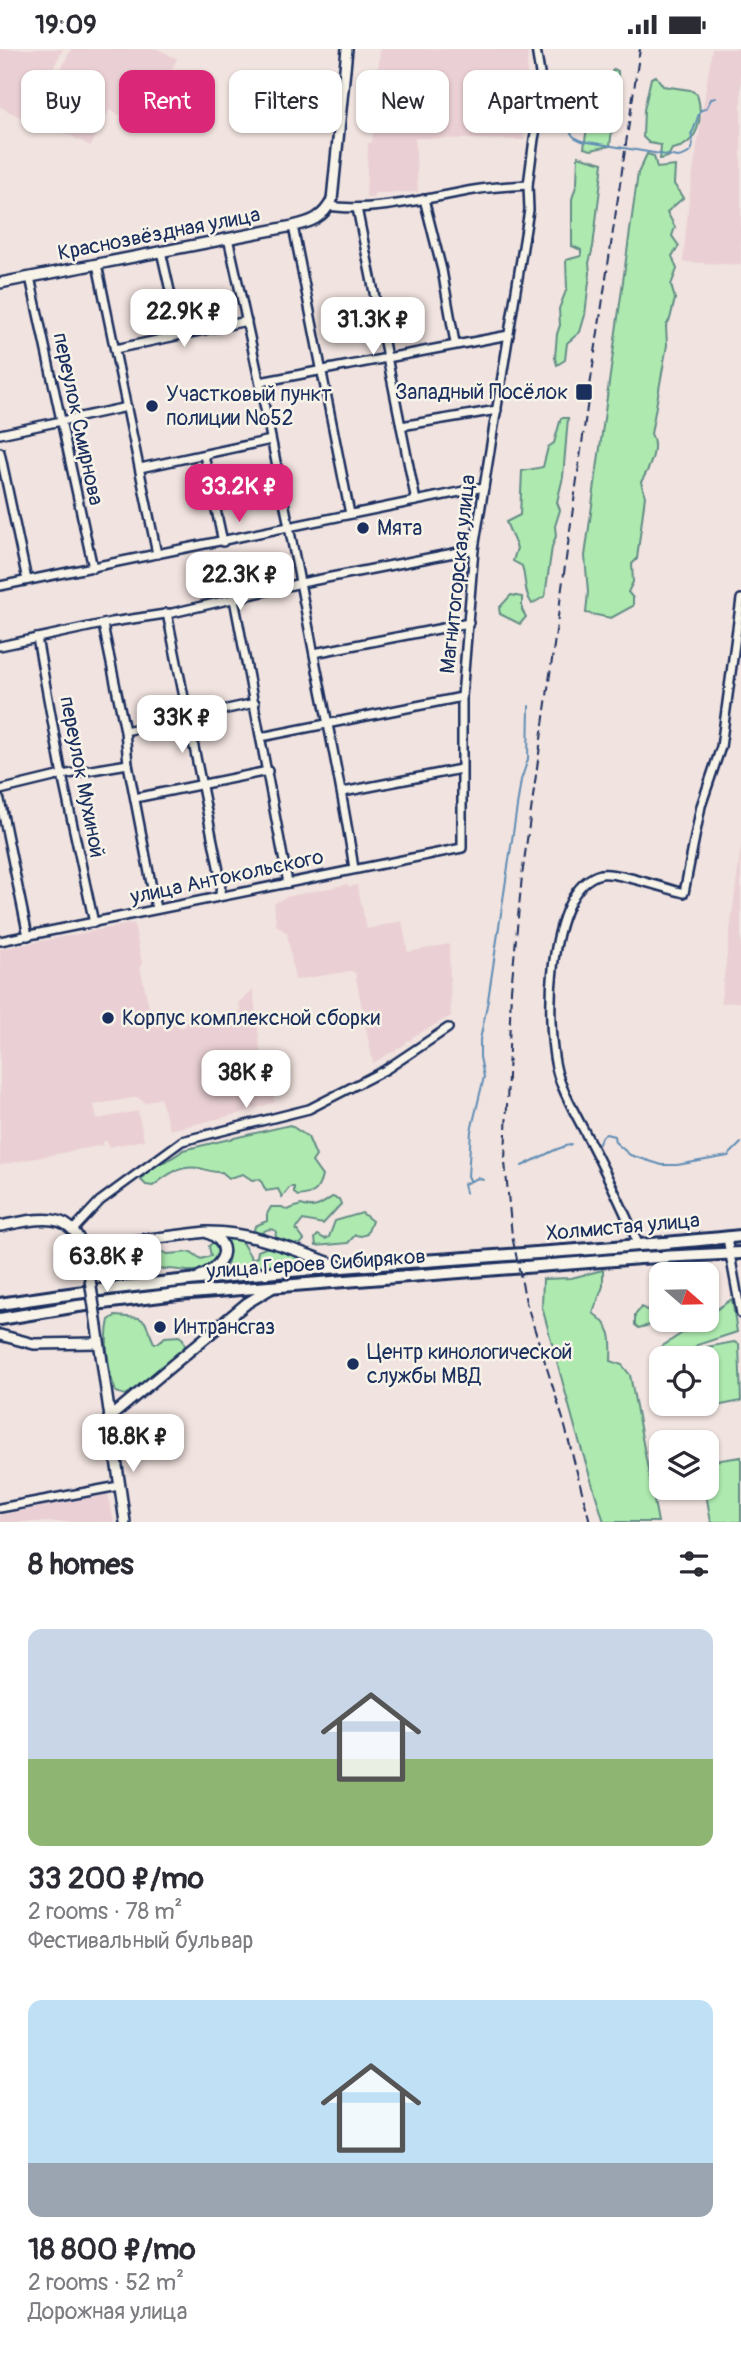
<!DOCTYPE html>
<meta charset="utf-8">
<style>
:root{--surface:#fff;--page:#f2f2f3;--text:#2b2b33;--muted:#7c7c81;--accent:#db2777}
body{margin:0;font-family:Pangolin,sans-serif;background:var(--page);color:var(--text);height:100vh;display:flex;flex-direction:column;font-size:26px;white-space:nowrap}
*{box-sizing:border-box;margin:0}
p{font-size:23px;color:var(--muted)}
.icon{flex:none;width:38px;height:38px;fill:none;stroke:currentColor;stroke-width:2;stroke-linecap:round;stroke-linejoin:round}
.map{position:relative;height:1473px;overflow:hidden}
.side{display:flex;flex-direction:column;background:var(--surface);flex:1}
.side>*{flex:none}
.hud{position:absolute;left:21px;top:21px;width:700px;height:63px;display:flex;gap:14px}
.needle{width:46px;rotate:110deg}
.tools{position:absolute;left:649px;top:1213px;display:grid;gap:14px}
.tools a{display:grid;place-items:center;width:70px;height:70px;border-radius:14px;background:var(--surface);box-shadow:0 2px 5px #0004;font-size:35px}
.price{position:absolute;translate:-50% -60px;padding:0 16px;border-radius:14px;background:#fff;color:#222;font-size:23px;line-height:46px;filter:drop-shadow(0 2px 4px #0008)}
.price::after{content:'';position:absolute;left:50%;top:42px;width:21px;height:16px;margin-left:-10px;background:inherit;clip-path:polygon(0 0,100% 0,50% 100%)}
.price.selected{background:var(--accent);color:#fff}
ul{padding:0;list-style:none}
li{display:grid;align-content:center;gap:14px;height:371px;padding:0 28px}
li span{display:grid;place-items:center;height:217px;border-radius:14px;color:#555}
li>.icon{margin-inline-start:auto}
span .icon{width:126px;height:126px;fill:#fffc;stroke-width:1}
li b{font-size:30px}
h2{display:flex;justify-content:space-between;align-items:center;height:84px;padding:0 28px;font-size:30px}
.chip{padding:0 24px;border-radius:14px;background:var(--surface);box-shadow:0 2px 5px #0004;font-size:24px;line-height:63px}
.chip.selected{background:var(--accent);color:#fff}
.status{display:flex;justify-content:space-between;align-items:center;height:49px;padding:0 35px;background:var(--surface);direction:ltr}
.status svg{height:19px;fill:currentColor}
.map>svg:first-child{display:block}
.built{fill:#ead0d4}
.green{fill:#aeeaaf;stroke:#648c86;stroke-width:2}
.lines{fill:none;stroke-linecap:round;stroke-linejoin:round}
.stream{stroke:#618db5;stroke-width:2}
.minor-casing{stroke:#1b2f5e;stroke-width:12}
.tertiary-casing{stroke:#1b2f5e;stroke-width:14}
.trunk-casing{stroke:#1b2f5e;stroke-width:16}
.minor{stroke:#f7f3e8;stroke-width:7}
.tertiary{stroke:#f7f3e8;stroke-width:9}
.trunk{stroke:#f7f3e8;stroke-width:10}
.rail{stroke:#1b2f5e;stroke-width:2;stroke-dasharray:10 5;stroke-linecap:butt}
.tertiary-bridge-casing{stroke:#1b2f5e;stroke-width:14;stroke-linecap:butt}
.tertiary-bridge{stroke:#f7f3e8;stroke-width:9}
.poi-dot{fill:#1b2f5e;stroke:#f7f3e8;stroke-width:2.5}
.labels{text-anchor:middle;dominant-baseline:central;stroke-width:5;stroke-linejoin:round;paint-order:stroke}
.street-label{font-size:21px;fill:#1b2f5e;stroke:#f7f3e8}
.poi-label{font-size:21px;fill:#1b2f5e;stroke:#f7f3e8;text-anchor:start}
</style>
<div class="status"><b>19:09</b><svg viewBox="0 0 49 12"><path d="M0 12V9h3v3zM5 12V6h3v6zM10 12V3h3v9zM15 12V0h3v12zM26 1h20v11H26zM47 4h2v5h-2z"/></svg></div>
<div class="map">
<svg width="741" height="1473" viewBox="0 0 741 1473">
<rect width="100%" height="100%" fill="#f1e3df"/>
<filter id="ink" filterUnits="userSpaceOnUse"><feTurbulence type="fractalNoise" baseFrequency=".0143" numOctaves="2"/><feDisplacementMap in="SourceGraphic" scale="14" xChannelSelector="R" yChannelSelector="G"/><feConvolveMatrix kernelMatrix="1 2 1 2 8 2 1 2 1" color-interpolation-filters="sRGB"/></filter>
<g filter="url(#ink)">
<g class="built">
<path d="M0 0H63L26 71 0 58Z"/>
<path d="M71 0H158L177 10 143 78 109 61 91 97 36 70Z"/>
<path d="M380 0H528L524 91 415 89 418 143 374 144V149H366L368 94 372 93Z"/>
<path d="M712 0H741V216L683 213 689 149Z"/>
<path d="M741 797V953L722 954 721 951Z"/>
<path d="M348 835 349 838 357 836 367 880 402 872 408 903 449 895 451 967 412 988V991L406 992V995L396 1000V1002L390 1004 373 1014 355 924 351 922 295 931 287 884 276 876 274 854 286 848Z"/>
<path d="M134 874 142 914 140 918 153 976 179 973 180 979 186 977V973L241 963 239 953 253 941 261 1005 275 1053 242 1064 170 1081 160 1049 145 1054 137 1048 94 1056 97 1070 138 1062 144 1091 109 1098 107 1092 103 1093V1096L0 1116V900Z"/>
<path d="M108 1445 114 1473H0V1466Z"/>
</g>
<g class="green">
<path d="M614 20 618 22V27L610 97 591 101 584 99 591 50 597 48 603 34Z"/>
<path d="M656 27 663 37 690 41 697 45C704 68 699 96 672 100L668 108 660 110 661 96 649 94 643 88 644 61 651 29Z"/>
<path d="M647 105 654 107 657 119 675 117 674 135 683 149 667 163 675 178 672 187 679 197 672 207 677 220 671 236 675 250 670 270 666 277 667 296 651 385C659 399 649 420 641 433L645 447 637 510 632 515 633 533 628 543 633 549V557L611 569 586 564 588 543 585 507 638 124Z"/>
<path d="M578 107 603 114 593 198 589 214 590 224 585 266 580 283 567 294 565 311 557 316 555 309 557 285 560 276 559 260 567 239 566 211 581 207V201L572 197V150L577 134Z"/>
<path d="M561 369H568L563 428 557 453 560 461 555 477 556 487 552 498 545 547 532 555C524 544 526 530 522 517L513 512 517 499 506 473 520 466 522 422 543 418 548 398 554 394Z"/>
<path d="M511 546 522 548V561L526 568 520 575 500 565 499 559Z"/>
<path d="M290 1076 308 1088 316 1107 312 1113 322 1127C318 1143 314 1145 298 1147L294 1144V1138H290L282 1148 278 1140 266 1142 260 1130 252 1131 243 1125 229 1129 222 1123C214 1124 208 1121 199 1119 179 1116 167 1126 153 1137L146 1136 141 1131C149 1115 171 1113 183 1101Z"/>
<path d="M332 1148 339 1150 341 1155 323 1175 303 1171 296 1180 304 1191C295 1203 287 1197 275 1193L276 1182C269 1178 265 1181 259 1186L254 1181 255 1177 267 1172V1165L271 1158H282L287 1161 301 1156C315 1161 321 1156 332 1148Z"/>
<path d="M362 1164 372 1172 367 1185 361 1187 355 1186 348 1194 316 1197 315 1189 318 1186 325 1190 329 1188 335 1172Z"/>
<path d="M227 1189 241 1192 252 1210 257 1208 258 1202 268 1198 310 1211 314 1214V1217L291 1218 278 1214C265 1221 238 1228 227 1219L229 1201 225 1191Z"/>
<path d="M212 1194H215L218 1204C205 1232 187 1219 164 1220 154 1220 145 1223 135 1223L131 1217V1210L135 1205 150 1206 157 1201 168 1205 191 1203 201 1210 211 1207 209 1197Z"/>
<path d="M101 1207 120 1213V1222L116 1230 109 1231 101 1225 100 1215 97 1210Z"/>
<path d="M603 1221V1237L593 1264C613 1278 612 1289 611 1312L622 1316 630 1326 658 1473H604L576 1382 542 1258 543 1230 571 1229Z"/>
<path d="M732 1250 737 1283 697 1296 686 1309H662L661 1318 658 1300 702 1271 707 1270V1267Z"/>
<path d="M642 1258 646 1261 653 1259 661 1265V1273L639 1279 635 1276V1266Z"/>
<path d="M115 1267 139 1269 145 1273 154 1294H158L165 1288 179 1287 183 1290 186 1301 142 1339 125 1346 116 1343C108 1323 104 1292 109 1271Z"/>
<path d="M734 1293 739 1295 741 1352 697 1361 696 1355 707 1354V1309H694L707 1298Z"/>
<path d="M741 1408V1473H711L705 1439 707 1438V1413Z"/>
</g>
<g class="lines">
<g class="stream">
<path d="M541 76 552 74 565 76 574 88 582 92 678 108C693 105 695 99 691 85 696 79 696 69 701 61L706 60 711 50 716 49"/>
<path d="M599 1095 601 1088 606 1085 614 1087 615 1093 630 1106 662 1116H677L728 1107 741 1094"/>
<path d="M522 1117 555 1101 571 1095"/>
<path d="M470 1131 468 1127 471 1082 484 1028 480 1008V991L488 951 521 731 528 710 529 657"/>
<path d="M466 1144 464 1135 478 1129 483 1131"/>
</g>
<defs>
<g id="minor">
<path d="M424 150 442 221 455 294"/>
<path d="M329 157C370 164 433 148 474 141 492 138 511 137 528 136"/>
<path d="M357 159 416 452"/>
<path d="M293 177 350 465"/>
<path d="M228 189C260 329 288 470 315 611 329 681 344 750 354 820"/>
<path d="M161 202 180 286"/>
<path d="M97 215 157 505"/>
<path d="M30 228 93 519"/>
<path d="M115 300 247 272"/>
<path d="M260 333 509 286"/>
<path d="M401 377 497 361"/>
<path d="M0 385 127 358"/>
<path d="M0 403 27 531"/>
<path d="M204 406 223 493"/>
<path d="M140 419 271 391"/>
<path d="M0 537 484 438"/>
<path d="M234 550 288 834"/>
<path d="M167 564 221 832 220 846"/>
<path d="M103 576 125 682 128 715 156 860"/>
<path d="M37 589 62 726 94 874"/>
<path d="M0 597 112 573 172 564 301 534 474 500"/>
<path d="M314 604 469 574"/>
<path d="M125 682 255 654"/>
<path d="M261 688 462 648"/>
<path d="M0 741 62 726 128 715"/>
<path d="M343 743 461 720"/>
<path d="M135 749 268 722"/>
<path d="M0 751 28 887"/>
<path d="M0 892 462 799V648L474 500 529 161 528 136 534 90 543 43 536 0"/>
<path d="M74 1180 100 1152 182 1092 309 1060 385 1021 448 979"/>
<path d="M727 1189 741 1265"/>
<path d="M639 1197C624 1161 607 1126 589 1091 579 1071 566 1050 559 1029 544 986 545 838 601 825 616 822 666 840 684 844L701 757 721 698 741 550"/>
<path d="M0 1459 119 1437"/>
</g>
<g id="tertiary">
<path d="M0 234 293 177C311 173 323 169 332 151L347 0"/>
<path d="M0 1177C48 1168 76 1159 88 1217"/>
<path d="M84 1198 206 1183C251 1182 297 1202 339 1217"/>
<path d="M200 1227C222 1219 236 1196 208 1184"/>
<path d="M97 1278 125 1473"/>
<path d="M0 1286 34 1295 99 1294"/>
<path d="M109 1369 247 1254 272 1239"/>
</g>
<g id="trunk">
<path d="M0 1255C245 1216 494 1212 741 1187"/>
<path d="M0 1270 78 1257 178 1245 640 1209 741 1204"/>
</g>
</defs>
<use href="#minor" class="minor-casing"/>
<use href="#tertiary" class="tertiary-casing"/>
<use href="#trunk" class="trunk-casing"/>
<use href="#minor" class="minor"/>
<use href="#tertiary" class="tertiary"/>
<use href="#trunk" class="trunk"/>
<path class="rail" d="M590 1473 563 1370 526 1253 512 1187 505 1113 511 941 522 827 589 344 640 0"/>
<defs>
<path id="tertiary-bridge" d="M88 1217 97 1278"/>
</defs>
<use href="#tertiary-bridge" class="tertiary-bridge-casing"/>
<use href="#tertiary-bridge" class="tertiary-bridge"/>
</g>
</g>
<g class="poi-dot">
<rect x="575" y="334" width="18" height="18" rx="3.5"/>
<circle cx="152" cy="357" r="7"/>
<circle cx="363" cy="479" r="7"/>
<circle cx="108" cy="969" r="7"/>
<circle cx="160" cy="1278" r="7"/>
<circle cx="353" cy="1315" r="7"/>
</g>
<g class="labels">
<g class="street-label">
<text transform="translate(159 185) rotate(-11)">Краснозвёздная улица</text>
<text transform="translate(78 370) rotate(78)">переулок Смирнова</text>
<text transform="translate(458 525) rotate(-84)">Магнитогорская улица</text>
<text transform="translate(82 728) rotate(79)">переулок Мухиной</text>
<text transform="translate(227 828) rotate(-12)">улица Антокольского</text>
<text transform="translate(623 1178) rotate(-5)">Холмистая улица</text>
<text transform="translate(316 1215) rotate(-4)">улица Героев Сибиряков</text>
</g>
<g class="poi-label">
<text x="568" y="343" text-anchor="end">Западный Посёлок</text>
<text x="166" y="345">Участковый пункт<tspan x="166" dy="24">полиции №52</tspan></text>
<text x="377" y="479">Мята</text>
<text x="122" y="969">Корпус комплексной сборки</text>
<text x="174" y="1278">Интрансгаз</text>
<text x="367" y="1303">Центр кинологической<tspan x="367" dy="24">службы МВД</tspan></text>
</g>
</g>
</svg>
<div class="tools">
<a><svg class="needle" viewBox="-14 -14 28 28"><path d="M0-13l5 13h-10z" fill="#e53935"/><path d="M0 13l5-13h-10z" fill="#7c7c81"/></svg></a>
<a><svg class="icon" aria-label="locate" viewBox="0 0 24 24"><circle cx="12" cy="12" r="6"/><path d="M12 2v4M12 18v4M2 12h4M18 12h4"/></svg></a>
<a><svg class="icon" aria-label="layers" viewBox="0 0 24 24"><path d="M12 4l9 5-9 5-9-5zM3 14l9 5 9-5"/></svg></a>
</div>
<b class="price" style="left:184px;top:300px">22.9K ₽</b>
<b class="price" style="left:373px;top:308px">31.3K ₽</b>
<b class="price selected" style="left:239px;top:475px">33.2K ₽</b>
<b class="price" style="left:240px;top:563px">22.3K ₽</b>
<b class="price" style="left:182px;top:706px">33K ₽</b>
<b class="price" style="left:246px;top:1061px">38K ₽</b>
<b class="price" style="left:107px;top:1245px">63.8K ₽</b>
<b class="price" style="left:133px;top:1425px">18.8K ₽</b>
<div class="hud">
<a class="chip">Buy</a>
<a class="chip selected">Rent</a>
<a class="chip">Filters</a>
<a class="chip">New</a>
<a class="chip">Apartment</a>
</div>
</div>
<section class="side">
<h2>8 homes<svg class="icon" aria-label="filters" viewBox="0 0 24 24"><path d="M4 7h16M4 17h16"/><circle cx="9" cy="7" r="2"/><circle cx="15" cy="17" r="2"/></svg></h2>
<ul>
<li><span style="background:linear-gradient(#c9d6e8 60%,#8fb573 0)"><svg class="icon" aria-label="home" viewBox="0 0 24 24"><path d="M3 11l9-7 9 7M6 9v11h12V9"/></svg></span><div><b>33 200 ₽/mo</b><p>2 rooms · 78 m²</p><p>Фестивальный бульвар</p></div></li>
<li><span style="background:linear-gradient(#bfe0f5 75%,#9aa5b1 0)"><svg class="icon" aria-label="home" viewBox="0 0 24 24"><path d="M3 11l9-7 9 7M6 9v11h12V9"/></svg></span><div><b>18 800 ₽/mo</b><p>2 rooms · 52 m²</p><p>Дорожная улица</p></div></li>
</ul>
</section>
